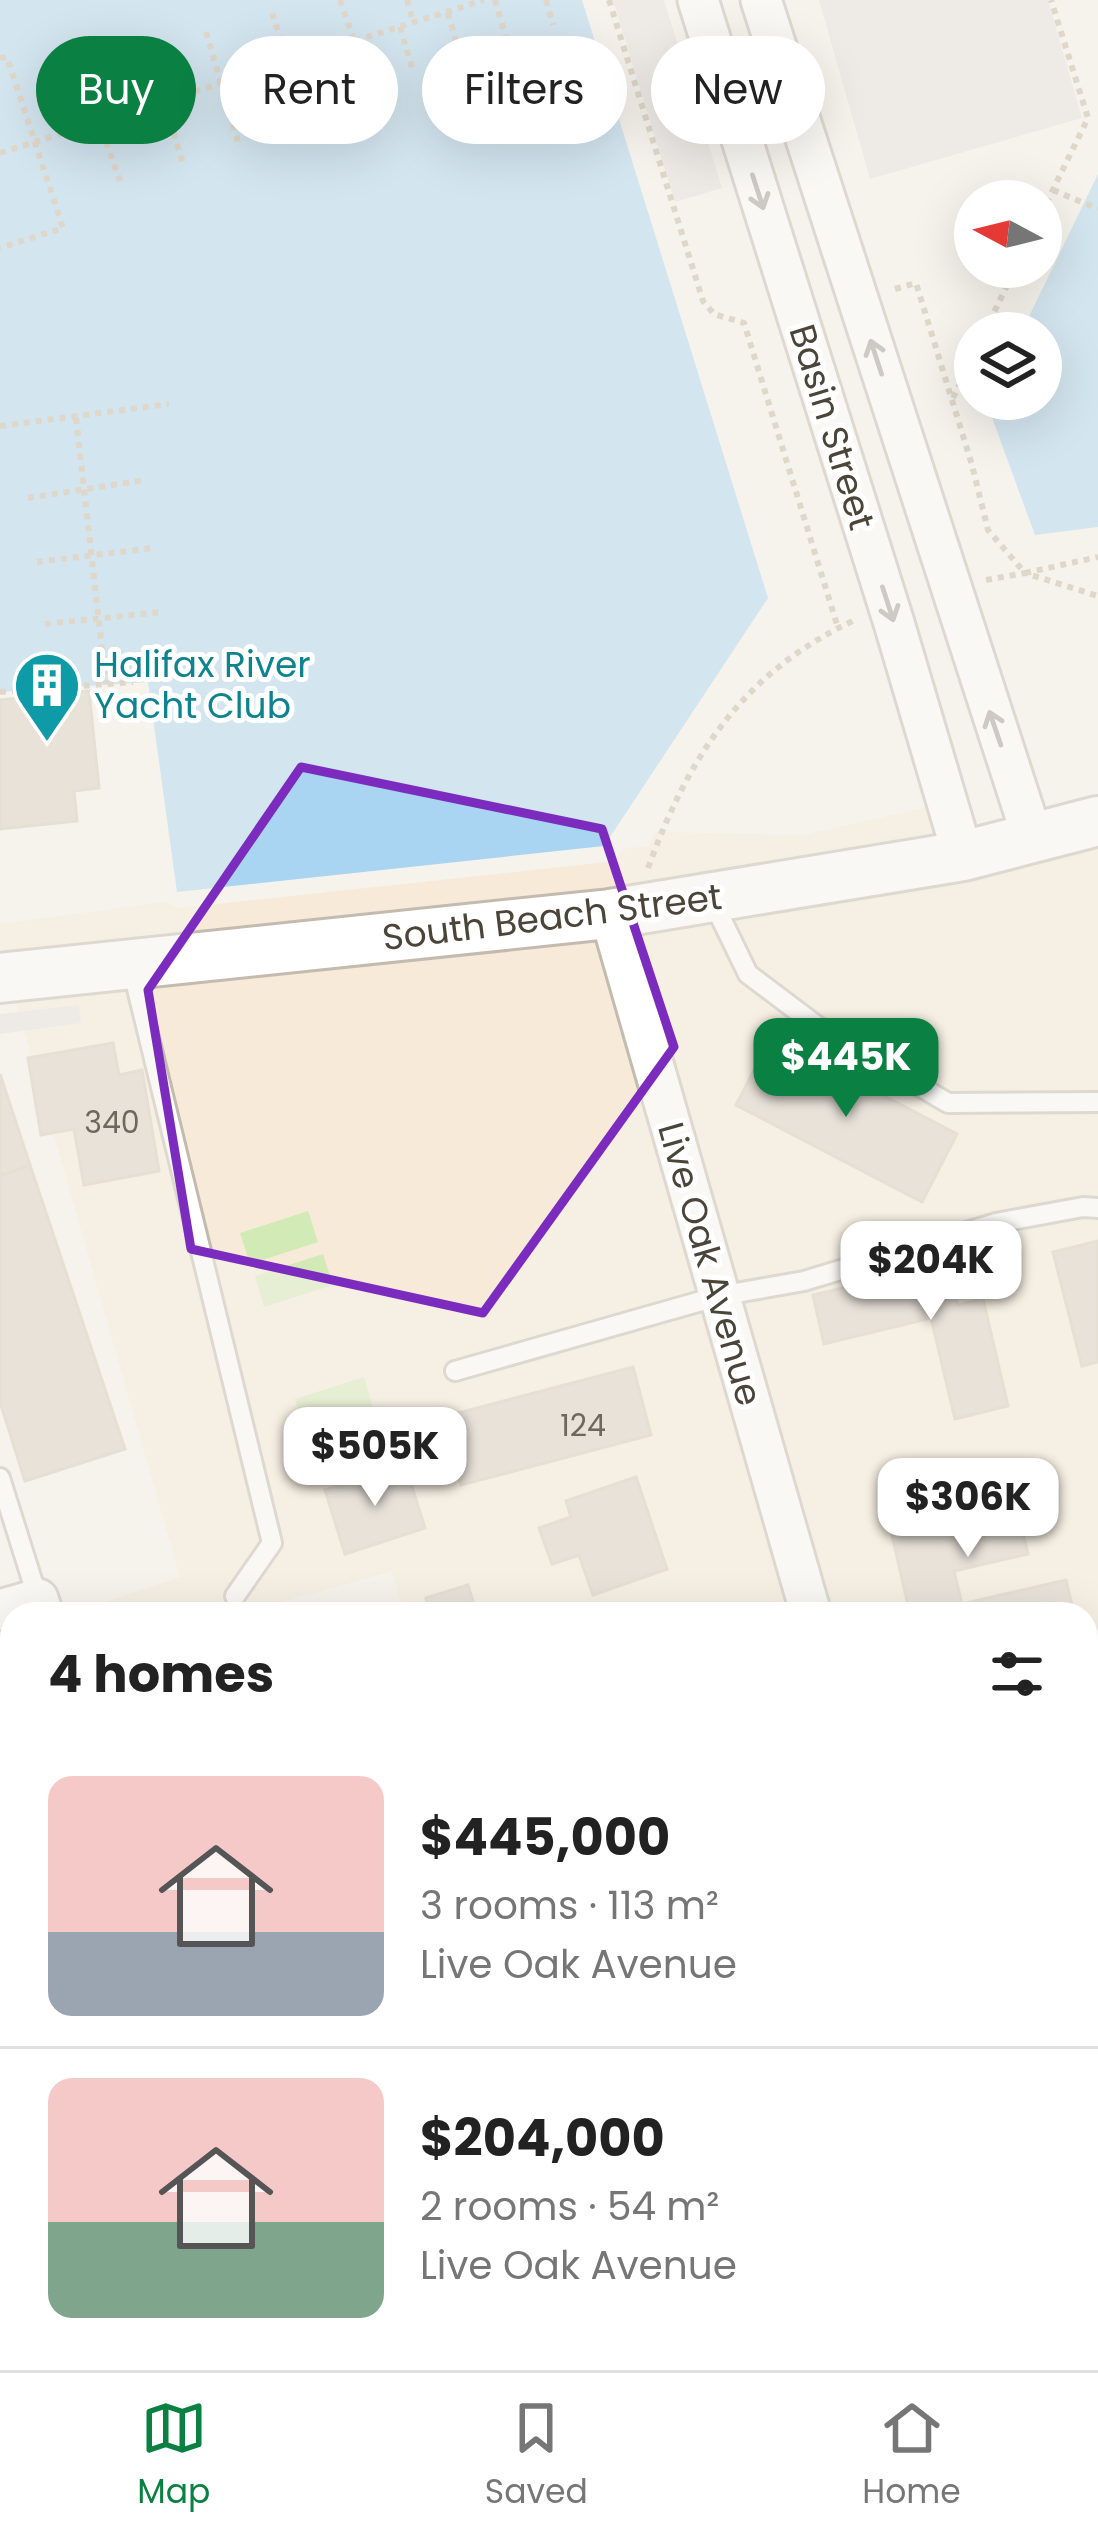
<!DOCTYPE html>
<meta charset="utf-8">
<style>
:root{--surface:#fff;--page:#f6f6f6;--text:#222;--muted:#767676;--line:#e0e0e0;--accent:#0b8043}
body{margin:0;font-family:Poppins,sans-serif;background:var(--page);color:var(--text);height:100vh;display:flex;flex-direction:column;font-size:45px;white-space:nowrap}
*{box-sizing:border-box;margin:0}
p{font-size:39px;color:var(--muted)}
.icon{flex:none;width:66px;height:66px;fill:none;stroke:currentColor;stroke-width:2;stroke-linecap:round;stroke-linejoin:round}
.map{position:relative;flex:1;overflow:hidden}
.side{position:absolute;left:0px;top:1602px;width:1098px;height:768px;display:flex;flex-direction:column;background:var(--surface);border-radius:36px 36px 0 0;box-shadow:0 12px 48px #0002}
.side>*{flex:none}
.top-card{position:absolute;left:36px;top:36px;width:1026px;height:108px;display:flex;gap:24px}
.needle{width:78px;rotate:277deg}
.fabs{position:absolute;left:954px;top:180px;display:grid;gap:24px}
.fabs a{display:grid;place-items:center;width:108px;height:108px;border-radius:50%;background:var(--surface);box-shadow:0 12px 48px #0002;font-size:60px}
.price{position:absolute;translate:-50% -102px;padding:0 27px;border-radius:24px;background:#fff;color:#222;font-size:39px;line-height:78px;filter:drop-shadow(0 3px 6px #0008)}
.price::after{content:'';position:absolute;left:50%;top:72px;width:36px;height:27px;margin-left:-18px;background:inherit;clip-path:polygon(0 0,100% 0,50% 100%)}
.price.active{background:var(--accent);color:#fff}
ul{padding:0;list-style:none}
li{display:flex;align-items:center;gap:36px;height:300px;padding:0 48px}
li+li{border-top:3px solid var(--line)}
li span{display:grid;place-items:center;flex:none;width:336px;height:240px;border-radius:24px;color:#555}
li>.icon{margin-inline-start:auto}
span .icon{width:144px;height:144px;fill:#fffc;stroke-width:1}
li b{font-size:51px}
h2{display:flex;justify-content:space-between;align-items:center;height:144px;padding:0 48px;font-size:51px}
.tag{padding:0 42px;border-radius:54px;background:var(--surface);box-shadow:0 12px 48px #0002;font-size:42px;line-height:108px}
.tag.active{background:var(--accent);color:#fff}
.dock{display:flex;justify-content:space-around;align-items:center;height:168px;border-top:3px solid var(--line);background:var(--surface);font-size:33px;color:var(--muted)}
.dock a{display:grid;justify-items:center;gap:6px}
.dock .active{color:var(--accent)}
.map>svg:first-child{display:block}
.commercial{fill:#f7ead8}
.green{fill:#d2eab5}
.parking{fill:#e5e3e0}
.water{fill:#a9d4f2}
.building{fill:#d8cfc1;stroke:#d3c7b4;stroke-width:3}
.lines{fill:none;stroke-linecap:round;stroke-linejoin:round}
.service-casing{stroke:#c2bbae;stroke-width:24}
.minor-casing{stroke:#c2bbae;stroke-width:45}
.tertiary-casing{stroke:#c2bbae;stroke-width:54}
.path{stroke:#c4b79f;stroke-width:6;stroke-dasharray:6 6;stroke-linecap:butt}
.service{stroke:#fff;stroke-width:18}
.minor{stroke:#fff;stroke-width:39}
.tertiary{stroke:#fff;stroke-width:48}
.oneway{stroke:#9c9892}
.marked{fill:none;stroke:#7b2cbf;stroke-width:9;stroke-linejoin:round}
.labels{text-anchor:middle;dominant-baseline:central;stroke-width:10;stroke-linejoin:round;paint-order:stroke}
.number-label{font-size:30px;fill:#6e675b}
.street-label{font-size:36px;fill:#4b4439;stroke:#fff}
.culture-label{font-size:36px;fill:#0d838f;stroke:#fff;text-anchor:start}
</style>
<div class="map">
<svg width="1098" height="2370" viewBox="0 0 1098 2370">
<rect width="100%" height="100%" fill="#f6f3ec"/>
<g class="commercial">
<path d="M928 807 938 841 606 897 4 959 0 945V924L164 902 180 908 607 862 616 858 623 849 649 846 655 832 802 835Z"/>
<path d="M1098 840V1704L1086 1707V1614H833L635 929Z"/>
<path d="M594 935 790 1614H405L392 1571 239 1614H69L180 1577 14 995Z"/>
<path d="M12 1630V2002L0 2006V1634Z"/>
<path d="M1098 1742V2186L1086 2190V1746Z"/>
<path d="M1098 2225V2370H1077L1074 2358H1086V2228Z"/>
<path d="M497 2358H1031L1035 2370H500Z"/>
</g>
<g class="green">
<path d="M308 1211 318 1242 250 1264 240 1233Z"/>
<path d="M323 1254 333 1285 264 1307 255 1276Z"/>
<path d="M364 1377 373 1408 305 1430 295 1399Z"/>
<path d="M377 1421 386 1452 318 1474 308 1443Z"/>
</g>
<g class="parking">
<path d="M613 0H664L722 188 675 202Z"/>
<path d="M819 0H1048L1082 118 870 179Z"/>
<path d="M79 1005 81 1023 0 1034V1014Z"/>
</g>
<g class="water">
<path d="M0 0H582L768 598 604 846 177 892 148 682 0 692Z"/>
<path d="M1098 174V527L1035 535 987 404 989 399H1041V333H1021Z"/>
</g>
<g class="building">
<path d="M89 691 99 788 74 791 77 821 0 829V700Z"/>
<path d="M771 1037 957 1134 922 1202 736 1105Z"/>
<path d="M113 1043 119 1075 142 1070 159 1171 84 1185 74 1129 41 1135 28 1058Z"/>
<path d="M0 1074 30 1165 0 1176Z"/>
<path d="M30 1165 125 1449 25 1481 0 1402V1176Z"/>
<path d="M1098 1241V1362L1082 1366 1053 1252Z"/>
<path d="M1015 1247 1019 1269 952 1285 958 1305 983 1299 1008 1406 955 1419 931 1318 824 1344 813 1295Z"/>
<path d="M633 1367 651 1435 461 1485 443 1417Z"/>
<path d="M405 1465 425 1528 345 1554 325 1490Z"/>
<path d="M636 1477 667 1569 593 1595 579 1555 552 1564 539 1528 571 1517 566 1501Z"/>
<path d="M1014 1493 1028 1554 954 1571 962 1604 1066 1580 1074 1614H910L889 1522Z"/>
<path d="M468 1585 477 1614H430L426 1598Z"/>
<path d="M12 1670V1709L0 1710V1671Z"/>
<path d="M1086 1836 1098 1882V1897L1086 1900Z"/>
<path d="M12 1856V1920L0 1876V1860Z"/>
<path d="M1098 1991V2046L1086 2051V1995Z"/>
<path d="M1098 2062V2101L1086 2103V2064Z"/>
<path d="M1098 2120V2176L1095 2177 1086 2150V2124Z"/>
<path d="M12 2292V2358H145L149 2370H0V2296Z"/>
<path d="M860 2358H939L942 2370H823Z"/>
</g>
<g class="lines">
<defs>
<g id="service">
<path d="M713 902 748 974 817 1026 948 1103 1098 1102"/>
<path d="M131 964 272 1543 235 1596"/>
<path d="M455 1371 719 1296 804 1281 996 1223 1083 1207 1098 1208"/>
<path d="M0 1478 38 1599"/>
<path d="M804 2370 808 2358"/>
</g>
<g id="minor">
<path d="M698 0 894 623 963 856"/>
<path d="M761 0 1033 839"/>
<path d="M610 914 811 1614"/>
<path d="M0 1610 38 1599 43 1614"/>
<path d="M1086 2209 1098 2205"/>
<path d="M1053 2358 1056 2370"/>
</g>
<g id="tertiary">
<path d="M0 978 610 914 963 856 1098 821"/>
<path d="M1086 1726 1098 1723"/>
<path d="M0 2025 12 2021"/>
</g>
</defs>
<use href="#service" class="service-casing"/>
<use href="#minor" class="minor-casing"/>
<use href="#tertiary" class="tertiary-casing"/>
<g class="path">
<path d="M340 0 354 41"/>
<path d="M407 0 413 22"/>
<path d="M495 0 507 41"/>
<path d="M546 0 553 25"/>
<path d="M609 0 703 301 714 314 744 323 838 628"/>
<path d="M272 13 309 121"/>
<path d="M448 13 460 55"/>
<path d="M400 27 413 71"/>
<path d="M206 32 239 145"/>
<path d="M348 43 360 86"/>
<path d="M150 52 183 164"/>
<path d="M0 58 7 57 63 228 0 248"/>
<path d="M82 74 120 181"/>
<path d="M0 153 484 0"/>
<path d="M1053 190 1098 209"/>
<path d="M1041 214 1088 118 1051 0"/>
<path d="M895 289 916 283 972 465 988 530 1025 573 1098 557"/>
<path d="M984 333 1016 267"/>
<path d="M953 398 975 353"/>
<path d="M76 418 106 684"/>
<path d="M0 426 169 404"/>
<path d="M28 498 145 480"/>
<path d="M37 562 153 548"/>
<path d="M986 580 1025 573 1098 596"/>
<path d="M45 624 162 612"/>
<path d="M0 692 133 682"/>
<path d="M648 868C689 755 744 671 857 619"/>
</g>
<use href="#service" class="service"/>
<use href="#minor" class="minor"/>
<use href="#tertiary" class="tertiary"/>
</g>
<defs><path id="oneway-shaft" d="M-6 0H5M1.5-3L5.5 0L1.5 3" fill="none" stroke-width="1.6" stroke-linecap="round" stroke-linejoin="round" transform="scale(3)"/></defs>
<g class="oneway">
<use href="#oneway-shaft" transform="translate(758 192) rotate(72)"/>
<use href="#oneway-shaft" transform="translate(876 357) rotate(-108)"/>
<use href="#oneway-shaft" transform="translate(888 604) rotate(72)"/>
<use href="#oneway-shaft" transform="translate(995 728) rotate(-109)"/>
</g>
<path d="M0 0H1098V2370H0ZM301 767 602 829 674 1047 483 1313 191 1249 148 990Z" fill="#f6f3ec" fill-opacity=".55" fill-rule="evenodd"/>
<path class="marked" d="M301 767 602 829 674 1047 483 1313 191 1249 148 990Z"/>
<defs>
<symbol id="building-pin" viewBox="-11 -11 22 30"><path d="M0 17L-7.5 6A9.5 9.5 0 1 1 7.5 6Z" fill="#0f9aa8" stroke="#fff"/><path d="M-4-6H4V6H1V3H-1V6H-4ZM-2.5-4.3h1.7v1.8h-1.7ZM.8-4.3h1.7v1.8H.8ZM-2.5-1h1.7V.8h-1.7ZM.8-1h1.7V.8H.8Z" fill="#fff"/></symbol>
</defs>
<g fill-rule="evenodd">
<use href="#building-pin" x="9" y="647" width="76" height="104"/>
</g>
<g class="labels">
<g class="number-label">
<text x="112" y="1122">340</text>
<text x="583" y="1425">124</text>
</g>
<g class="street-label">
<text transform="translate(832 427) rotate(73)">Basin Street</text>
<text transform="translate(552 917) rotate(-7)">South Beach Street</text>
<text transform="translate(710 1264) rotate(74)">Live Oak Avenue</text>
</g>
<g class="culture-label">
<text x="94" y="664">Halifax River<tspan x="94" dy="41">Yacht Club</tspan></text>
</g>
</g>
</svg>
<div class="fabs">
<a><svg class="needle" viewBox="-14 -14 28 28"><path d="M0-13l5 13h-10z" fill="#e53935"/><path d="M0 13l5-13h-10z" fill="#767676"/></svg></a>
<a><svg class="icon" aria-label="layers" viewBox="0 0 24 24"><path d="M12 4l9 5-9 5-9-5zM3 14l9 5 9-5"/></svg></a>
</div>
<b class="price active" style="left:846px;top:1120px">$445K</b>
<b class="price" style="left:931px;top:1323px">$204K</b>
<b class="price" style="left:375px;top:1509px">$505K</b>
<b class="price" style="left:968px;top:1560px">$306K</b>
<div class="top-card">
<a class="tag active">Buy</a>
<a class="tag">Rent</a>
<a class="tag">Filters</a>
<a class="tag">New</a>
</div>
<section class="side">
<h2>4 homes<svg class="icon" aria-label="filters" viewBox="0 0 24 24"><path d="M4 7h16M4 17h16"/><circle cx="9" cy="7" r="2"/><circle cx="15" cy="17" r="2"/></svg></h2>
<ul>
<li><span style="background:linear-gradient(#f6c9c9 65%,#9aa5b1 0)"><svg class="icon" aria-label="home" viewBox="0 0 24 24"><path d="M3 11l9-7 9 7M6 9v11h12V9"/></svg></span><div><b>$445,000</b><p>3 rooms · 113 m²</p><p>Live Oak Avenue</p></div></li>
<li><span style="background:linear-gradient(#f6c9c9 60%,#7fa58c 0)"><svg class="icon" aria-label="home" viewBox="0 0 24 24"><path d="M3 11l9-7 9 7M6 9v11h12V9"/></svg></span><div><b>$204,000</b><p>2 rooms · 54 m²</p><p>Live Oak Avenue</p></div></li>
</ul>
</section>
</div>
<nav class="dock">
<a class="active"><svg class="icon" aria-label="map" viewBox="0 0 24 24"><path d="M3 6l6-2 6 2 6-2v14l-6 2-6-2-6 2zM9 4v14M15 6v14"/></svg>Map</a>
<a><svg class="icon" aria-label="saved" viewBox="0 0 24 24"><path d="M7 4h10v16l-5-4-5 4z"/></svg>Saved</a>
<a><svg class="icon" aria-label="home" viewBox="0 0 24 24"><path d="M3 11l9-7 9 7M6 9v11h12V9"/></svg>Home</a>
</nav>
